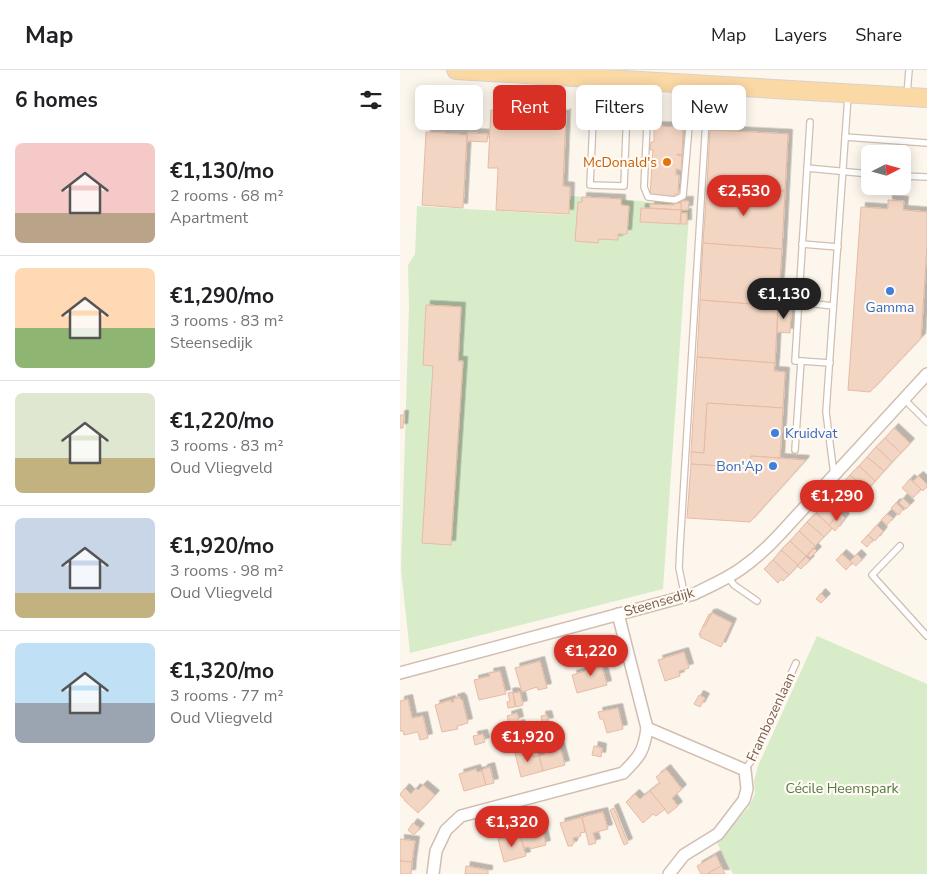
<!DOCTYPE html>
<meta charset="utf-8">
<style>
:root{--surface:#fff;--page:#f6f6f6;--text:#202124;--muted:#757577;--line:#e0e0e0;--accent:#d93025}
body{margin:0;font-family:"Nunito Sans",sans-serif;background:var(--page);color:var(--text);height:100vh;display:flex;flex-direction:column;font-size:19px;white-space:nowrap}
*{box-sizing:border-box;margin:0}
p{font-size:16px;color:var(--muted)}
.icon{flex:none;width:28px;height:28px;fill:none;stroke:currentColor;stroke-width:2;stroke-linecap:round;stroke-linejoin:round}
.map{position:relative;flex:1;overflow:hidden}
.sheet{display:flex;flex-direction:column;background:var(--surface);width:400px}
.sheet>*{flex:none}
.banner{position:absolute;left:15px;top:15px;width:436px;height:45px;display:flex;gap:10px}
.needle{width:32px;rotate:84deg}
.tools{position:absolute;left:461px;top:75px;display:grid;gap:10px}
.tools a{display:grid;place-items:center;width:50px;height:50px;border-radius:8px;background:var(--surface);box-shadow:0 2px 12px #0003;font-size:25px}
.price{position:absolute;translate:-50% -42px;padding:0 11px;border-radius:18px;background:var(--accent);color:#fff;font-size:16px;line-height:32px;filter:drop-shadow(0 1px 2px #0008)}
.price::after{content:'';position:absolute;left:50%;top:30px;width:15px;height:11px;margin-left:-8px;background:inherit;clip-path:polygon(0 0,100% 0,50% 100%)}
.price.on{background:#222;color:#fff}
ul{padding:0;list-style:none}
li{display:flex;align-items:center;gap:15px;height:125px;padding:0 15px}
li+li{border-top:1px solid var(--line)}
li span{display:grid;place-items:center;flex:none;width:140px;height:100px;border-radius:8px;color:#555}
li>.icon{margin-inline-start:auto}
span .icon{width:60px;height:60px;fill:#fffc;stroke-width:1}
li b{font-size:21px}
h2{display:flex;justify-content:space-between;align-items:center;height:60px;padding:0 15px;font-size:21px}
.tag{padding:0 18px;border-radius:8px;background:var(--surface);box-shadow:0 2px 12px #0003;font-size:18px;line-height:45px}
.tag.on{background:var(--accent);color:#fff}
header{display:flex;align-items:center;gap:30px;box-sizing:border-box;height:70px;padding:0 25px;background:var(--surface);border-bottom:1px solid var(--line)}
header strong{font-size:24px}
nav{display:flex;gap:28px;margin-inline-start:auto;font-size:18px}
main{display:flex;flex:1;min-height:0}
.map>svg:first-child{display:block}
.green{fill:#d8ecc9}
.building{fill:#f3d5c3;stroke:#e6bba3;filter:url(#shadow)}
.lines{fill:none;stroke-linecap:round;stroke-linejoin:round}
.service-casing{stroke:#d1beb0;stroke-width:8}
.minor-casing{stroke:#d1beb0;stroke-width:14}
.primary-casing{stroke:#dad1cd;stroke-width:20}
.service{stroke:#fff;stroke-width:5.5}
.minor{stroke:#fff;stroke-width:11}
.primary{stroke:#fbd9a5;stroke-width:18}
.food-dot{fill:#e8710a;stroke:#fffaf3;stroke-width:2}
.shop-dot{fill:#3f7fe0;stroke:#fffaf3;stroke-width:2}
.labels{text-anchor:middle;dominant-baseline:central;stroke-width:4.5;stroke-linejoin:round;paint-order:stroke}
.food-label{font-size:14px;fill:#c56008;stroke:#fffaf3;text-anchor:end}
.shop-label{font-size:14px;fill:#366cbe;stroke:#fffaf3}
.street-label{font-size:14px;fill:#7a5c4d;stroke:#fffaf3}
.park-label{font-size:14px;fill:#537a41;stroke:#fffaf3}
</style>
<header>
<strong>Map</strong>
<nav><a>Map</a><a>Layers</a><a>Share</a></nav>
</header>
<main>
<section class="sheet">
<h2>6 homes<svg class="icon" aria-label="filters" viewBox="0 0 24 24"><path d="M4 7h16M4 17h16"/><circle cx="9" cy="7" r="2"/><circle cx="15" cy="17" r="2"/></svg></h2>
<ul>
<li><span style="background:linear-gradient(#f6c9c9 70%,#b9a48a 0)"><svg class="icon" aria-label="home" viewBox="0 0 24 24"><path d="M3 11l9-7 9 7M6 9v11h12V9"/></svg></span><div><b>€1,130/mo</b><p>2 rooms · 68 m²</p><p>Apartment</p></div></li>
<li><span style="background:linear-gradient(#ffd9b3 60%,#8fb573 0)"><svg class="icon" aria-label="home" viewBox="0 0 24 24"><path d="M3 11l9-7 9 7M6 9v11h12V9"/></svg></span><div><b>€1,290/mo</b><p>3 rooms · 83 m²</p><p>Steensedijk</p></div></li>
<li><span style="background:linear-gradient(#dfe7d0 65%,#c2b280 0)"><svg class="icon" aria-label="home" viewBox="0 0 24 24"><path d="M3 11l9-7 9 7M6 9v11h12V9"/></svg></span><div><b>€1,220/mo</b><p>3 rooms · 83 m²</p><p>Oud Vliegveld</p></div></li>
<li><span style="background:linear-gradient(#c9d6e8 75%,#c2b280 0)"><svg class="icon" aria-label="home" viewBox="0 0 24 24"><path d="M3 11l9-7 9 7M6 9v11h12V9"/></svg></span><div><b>€1,920/mo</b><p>3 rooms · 98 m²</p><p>Oud Vliegveld</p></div></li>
<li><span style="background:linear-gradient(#bfe0f5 60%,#9aa5b1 0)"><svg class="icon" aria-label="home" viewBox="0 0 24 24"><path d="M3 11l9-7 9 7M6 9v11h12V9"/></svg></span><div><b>€1,320/mo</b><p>3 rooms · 77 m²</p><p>Oud Vliegveld</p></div></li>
</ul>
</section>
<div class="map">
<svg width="527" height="804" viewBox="0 0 527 804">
<defs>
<filter id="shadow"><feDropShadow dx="4.5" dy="-4.5" stdDeviation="0" flood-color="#0004"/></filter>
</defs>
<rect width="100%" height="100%" fill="#fdf6ec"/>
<g class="green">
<path d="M170 126 242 131 250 133 290 130 263 519 10 583 1 499 9 237 8 195 15 184 17 136 169 145Z"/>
<path d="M417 566 527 614V804H333L317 773 348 738 355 724 354 711 358 696Z"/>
</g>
<g class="building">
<path d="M91 40 165 45 166 43 163 116 170 117 169 144 96 140 98 98H88Z"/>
<path d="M254 56 277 57V59H283L282 85 277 84V85L282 86 281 100 276 99V105H279L278 124H275L274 127 250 126 253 80H250L251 72H254Z"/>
<path d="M310 60 388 64 385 121 307 116Z"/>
<path d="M26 62 67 65 63 138 22 135Z"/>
<path d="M68 63 88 64 87 72 67 71Z"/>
<path d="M307 116 385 121 382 179 303 173Z"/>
<path d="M182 127 221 129V135L229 136 227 164H218V170L199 169 198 173 175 171 178 132H182Z"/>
<path d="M488 130 504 131 503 140 527 142V175L521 268 470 322 448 320 461 137 488 139Z"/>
<path d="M281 131H289L288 140H281Z"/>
<path d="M274 133H281V140L250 138V134L274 135Z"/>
<path d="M241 138 281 140 280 154 240 152Z"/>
<rect x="281" y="143" width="6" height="11"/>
<path d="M303 173 382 179 378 236 300 230Z"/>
<path d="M300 230 378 236 375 293 297 287Z"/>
<path d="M26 235 61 237 58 291H63L51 475 22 473 33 296 23 295Z"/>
<path d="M378 238 391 239 390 263 377 262Z"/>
<path d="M297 287 375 293 374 301 385 302 383 338 307 333 304 383 291 382Z"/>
<path d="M307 333 383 338 380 388 351 386 350 398 291 394V382L304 383Z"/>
<path d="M0 345H4L3 358H0Z"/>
<path d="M494 358 510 373 501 383 485 368Z"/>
<path d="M485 368 501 383 492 392 476 377Z"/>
<path d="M476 377 492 392 484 401 467 387Z"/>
<path d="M351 386 405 390 404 392 350 452 287 448 291 394 350 398Z"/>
<path d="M467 387 484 401 475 411 459 396Z"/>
<path d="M459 396 475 411 467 420 450 405Z"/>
<path d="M450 405 467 420 458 430 441 415Z"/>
<path d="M519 406 527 414V417L523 421 513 411Z"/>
<path d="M510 409 521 419 513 428 502 418Z"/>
<path d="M441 415 458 430 450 438 447 436 442 441 434 433 437 429 432 424Z"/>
<path d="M503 428 510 435 506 439 499 433Z"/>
<path d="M425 433 430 437 434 433 442 441 429 455 416 443Z"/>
<path d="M496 433 503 439 499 445 491 438Z"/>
<path d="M416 443 432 458 424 467 407 452Z"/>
<path d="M440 443 445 448 435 461 429 455Z"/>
<path d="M487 444 493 448 487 455 481 450Z"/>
<path d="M407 452 424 467 415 476 399 461Z"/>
<path d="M477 455 483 461 475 471 468 465Z"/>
<path d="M399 461 415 476 406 486 390 471Z"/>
<path d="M468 465 473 470 467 477 461 472Z"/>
<path d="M390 471 406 486 398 495 381 480Z"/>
<path d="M414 478 417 481 410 488 408 485Z"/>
<path d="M381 480 398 495 389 505 373 490Z"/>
<path d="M442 484 452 493 446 500 436 490Z"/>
<path d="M457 484 462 489 456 496 450 491Z"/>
<path d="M406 487 410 490 401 499 397 496Z"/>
<path d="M373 490 389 505 383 511 381 509 378 513 364 499Z"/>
<path d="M421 523 426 528 421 533 416 529Z"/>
<path d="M312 543 332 553 321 577 300 567 301 565H299L303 556H305Z"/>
<path d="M309 544H311L305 556H303Z"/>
<path d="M284 582 289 598 279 601 280 606 265 611 258 590Z"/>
<path d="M199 585 207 615 177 623 172 605 192 599 189 587Z"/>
<path d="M140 591 147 618 138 620 137 617 122 622 115 598Z"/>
<path d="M100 601 106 624 79 630 74 610 90 606 89 603Z"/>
<path d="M113 622 115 637 108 638 107 632 110 631 108 623Z"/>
<path d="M120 622 123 635 116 637 113 623Z"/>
<path d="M299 625 305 628 300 637 294 634Z"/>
<path d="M60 627 61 630 62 629 68 653 57 656 58 659 42 662 35 635 51 630V632H54L53 629Z"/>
<path d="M8 629 12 648 23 646 28 668 20 670 18 662 4 665 3 661H0V631Z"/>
<path d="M218 638 223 659 207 663 203 649H200L198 642Z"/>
<path d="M117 643 119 651 109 654 107 646Z"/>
<path d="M147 645 149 652 142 653 141 646Z"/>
<path d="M120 654 122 660 111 663 110 657Z"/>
<path d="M83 664 85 672 75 675 73 666Z"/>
<path d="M136 675 139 686 133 687 131 682 135 681 134 676Z"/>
<path d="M194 676 202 678 201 687 192 685Z"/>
<path d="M160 677 165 695 143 701 139 686 145 684 144 681Z"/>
<path d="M131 679 133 687 139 686 143 701 121 707 115 683Z"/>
<path d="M90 697 94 713 86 715 82 701 83 700V699Z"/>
<path d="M76 699 77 702 82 701 86 715 64 721 59 704Z"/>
<path d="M266 699 282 719 272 728 278 736 268 744 250 721 260 713 256 707Z"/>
<path d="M23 715 35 725 18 743 4 730H5L0 725V724L5 718 11 724 16 718 18 720Z"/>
<path d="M250 721 265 739 256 746 253 744 243 753 226 732 235 724 240 729Z"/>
<path d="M214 738 228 773 224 775 210 740Z"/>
<path d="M203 742 208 759 193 763 196 773 189 775 182 747Z"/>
<path d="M182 747 185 762 180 763 181 766 173 768 174 772 172 776H168L160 753Z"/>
<path d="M13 753 20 758 14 765 8 760Z"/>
<path d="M142 758 146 775 130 779 129 777 124 778 120 764Z"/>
<path d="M120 764 126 786 104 792 98 769Z"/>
<path d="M0 769 15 771 12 792 0 791Z"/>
<path d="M316 785 321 796 307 804H301L297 796Z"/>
<path d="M0 791 12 792 11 804H0Z"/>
<path d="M66 796 88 800V804H65Z"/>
<path d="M321 796 325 804H307Z"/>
</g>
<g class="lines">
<defs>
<g id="service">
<path d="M195 10 190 115 224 116 228 12"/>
<path d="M249 13 244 117 248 127 275 130 283 126 289 57 285 45 287 17"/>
<path d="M507 25 509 0"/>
<path d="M445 67 527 73"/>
<path d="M407 98 470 104"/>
<path d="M502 106 527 107"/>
<path d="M402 174 438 177"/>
<path d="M399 232 433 236"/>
<path d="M401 291 430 293"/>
<path d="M504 329 527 352"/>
<path d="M395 380 401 291H395L410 52"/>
<path d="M434 405 426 342 448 26"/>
<path d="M500 476 472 505 527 566"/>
<path d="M328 507 334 515 357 531"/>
<path d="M285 527 279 498 280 477 308 17"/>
<path d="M345 700 351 691 396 593"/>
</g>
<g id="minor">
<path d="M0 603 294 524C310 516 327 509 342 498 356 488 368 477 380 464L527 304"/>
<path d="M247 658 345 700 347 719 344 730 318 764 284 785 269 804"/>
<path d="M33 804 36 781 46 760 61 746 223 703C239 687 244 682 247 658L218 544"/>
</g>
<path id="primary" d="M56 0 527 28"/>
</defs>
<use href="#service" class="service-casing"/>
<use href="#minor" class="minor-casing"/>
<use href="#primary" class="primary-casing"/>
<use href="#service" class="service"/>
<use href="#minor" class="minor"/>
<use href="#primary" class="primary"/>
</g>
<circle class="food-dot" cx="267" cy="92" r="5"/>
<g class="shop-dot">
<circle cx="490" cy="221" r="5"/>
<circle cx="375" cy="363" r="5"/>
<circle cx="373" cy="396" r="5"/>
</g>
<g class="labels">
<g class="food-label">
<text x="257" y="92">McDonald's</text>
</g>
<g class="shop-label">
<text x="490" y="237">Gamma</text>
<text x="385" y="363" text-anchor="start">Kruidvat</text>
<text x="363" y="396" text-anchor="end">Bon'Ap</text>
</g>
<g class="street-label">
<text transform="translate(259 532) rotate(-16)">Steensedijk</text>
<text transform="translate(371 647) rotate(-65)">Frambozenlaan</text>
</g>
<g class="park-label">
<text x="442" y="718">Cécile Heemspark</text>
</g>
</g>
</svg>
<div class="tools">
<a><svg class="needle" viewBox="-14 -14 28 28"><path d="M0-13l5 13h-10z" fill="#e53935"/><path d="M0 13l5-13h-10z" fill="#757577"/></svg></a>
</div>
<b class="price" style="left:344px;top:147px">€2,530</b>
<b class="price on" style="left:384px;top:250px">€1,130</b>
<b class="price" style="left:437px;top:452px">€1,290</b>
<b class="price" style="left:191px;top:607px">€1,220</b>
<b class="price" style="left:128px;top:693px">€1,920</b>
<b class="price" style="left:112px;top:778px">€1,320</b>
<div class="banner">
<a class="tag">Buy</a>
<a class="tag on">Rent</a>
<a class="tag">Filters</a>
<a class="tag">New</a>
</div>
</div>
</main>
